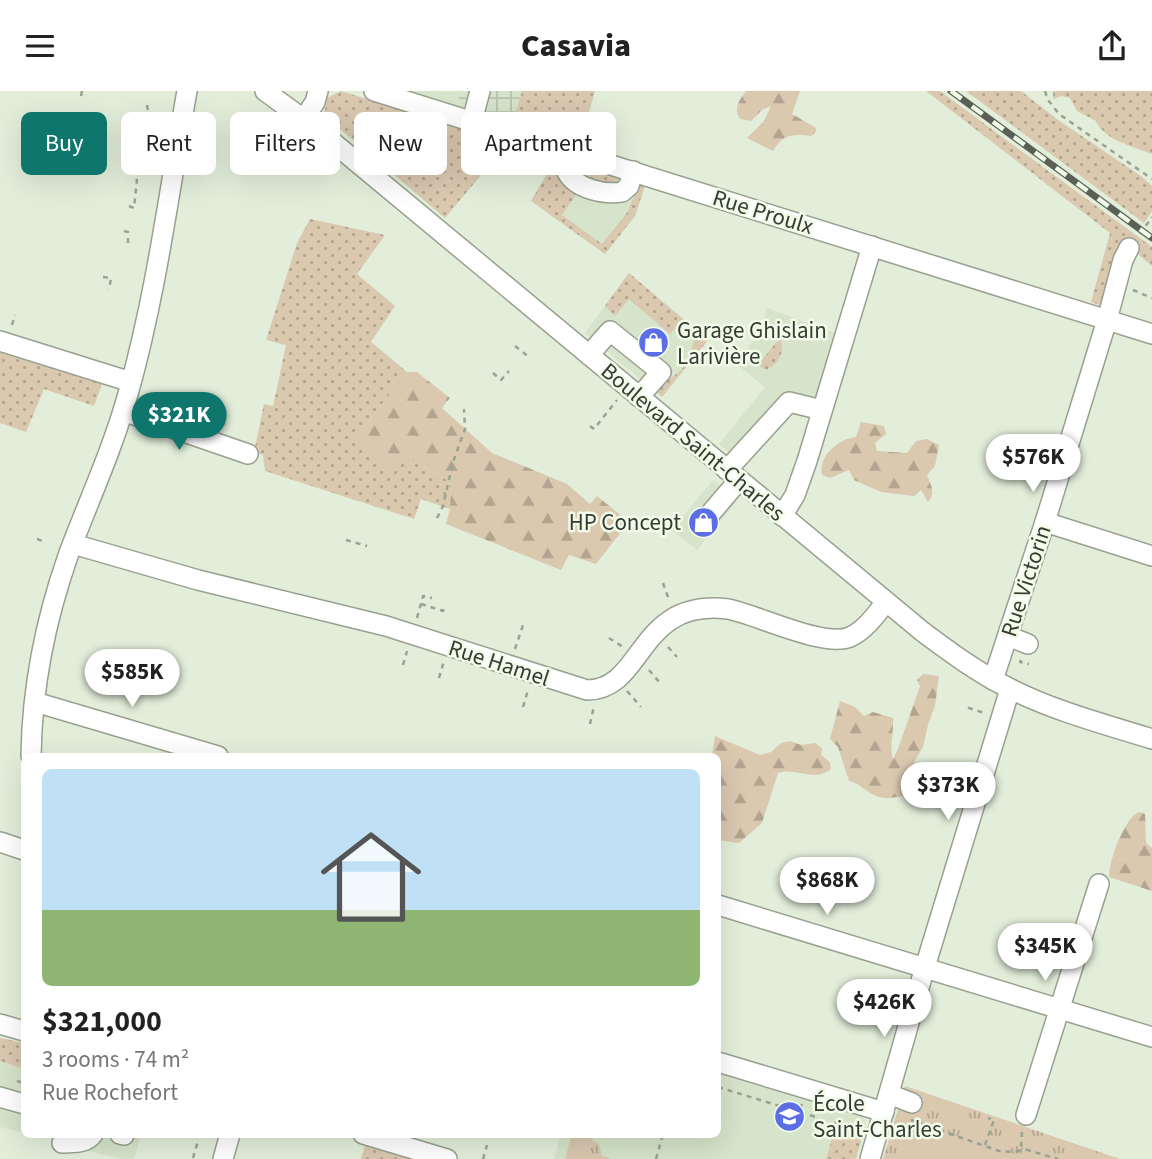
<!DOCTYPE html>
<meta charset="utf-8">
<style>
:root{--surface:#fff;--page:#f2f2f2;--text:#222;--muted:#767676;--line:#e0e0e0;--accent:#0f766e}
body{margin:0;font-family:"Source Sans 3",sans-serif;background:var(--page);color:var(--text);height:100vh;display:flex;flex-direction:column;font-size:26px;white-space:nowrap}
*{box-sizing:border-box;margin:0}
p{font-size:23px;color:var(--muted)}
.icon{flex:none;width:38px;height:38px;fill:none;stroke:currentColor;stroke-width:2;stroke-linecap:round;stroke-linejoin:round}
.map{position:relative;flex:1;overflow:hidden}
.details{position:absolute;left:21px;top:662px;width:700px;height:385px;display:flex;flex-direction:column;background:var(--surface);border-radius:10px;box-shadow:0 7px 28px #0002}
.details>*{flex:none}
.hud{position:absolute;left:21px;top:21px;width:700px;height:63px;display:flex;gap:14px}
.price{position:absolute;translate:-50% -60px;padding:0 16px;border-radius:24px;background:#fff;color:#222;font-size:23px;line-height:46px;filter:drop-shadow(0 2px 4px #0008)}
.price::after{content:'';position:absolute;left:50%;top:42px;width:21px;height:16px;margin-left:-10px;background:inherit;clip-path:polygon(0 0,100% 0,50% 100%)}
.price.current{background:var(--accent);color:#fff}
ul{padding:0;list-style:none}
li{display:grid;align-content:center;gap:14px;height:371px;padding:0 21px}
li+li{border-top:2px solid var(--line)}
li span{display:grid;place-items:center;height:217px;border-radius:10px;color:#555}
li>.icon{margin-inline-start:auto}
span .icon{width:126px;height:126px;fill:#fffc;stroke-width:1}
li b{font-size:30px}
.pill{padding:0 24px;border-radius:10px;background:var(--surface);box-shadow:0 7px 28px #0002;font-size:24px;line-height:63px}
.pill.current{background:var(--accent);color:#fff}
header{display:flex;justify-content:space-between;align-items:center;height:91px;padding:0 21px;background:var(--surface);font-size:32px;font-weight:800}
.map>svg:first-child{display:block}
.built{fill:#d5e4ca}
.industrial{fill:url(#industrial-grid)}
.grass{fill:url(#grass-dots)}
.forest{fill:url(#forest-firs)}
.park{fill:url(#park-tufts)}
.pitch{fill:#dac8af}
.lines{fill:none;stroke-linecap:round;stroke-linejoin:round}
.minor-casing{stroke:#97a18f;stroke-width:22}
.path{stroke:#99a293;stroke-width:2.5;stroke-dasharray:5 5;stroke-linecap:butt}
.minor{stroke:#fff;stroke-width:19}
.rail-casing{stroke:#5a6056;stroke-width:7}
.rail{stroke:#f0fbe8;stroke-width:4.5;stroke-dasharray:13;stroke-linecap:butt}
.labels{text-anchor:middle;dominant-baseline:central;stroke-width:5;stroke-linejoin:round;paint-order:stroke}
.street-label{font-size:23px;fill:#373b34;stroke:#f0fbe8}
.poi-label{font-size:23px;fill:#373b34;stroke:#f0fbe8;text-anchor:start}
</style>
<header><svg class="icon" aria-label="menu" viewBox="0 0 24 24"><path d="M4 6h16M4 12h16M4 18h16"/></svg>Casavia<svg class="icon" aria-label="share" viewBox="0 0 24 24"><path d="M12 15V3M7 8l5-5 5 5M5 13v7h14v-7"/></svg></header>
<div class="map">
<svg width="1152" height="1068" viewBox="0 0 1152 1068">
<defs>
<pattern id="industrial-grid" width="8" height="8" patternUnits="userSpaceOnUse" patternTransform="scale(1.75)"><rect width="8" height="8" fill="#d5e4ca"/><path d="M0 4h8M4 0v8" fill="none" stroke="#b7c4ae"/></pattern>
<pattern id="grass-dots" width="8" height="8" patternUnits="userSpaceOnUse" patternTransform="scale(1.75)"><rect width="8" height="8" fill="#dac8af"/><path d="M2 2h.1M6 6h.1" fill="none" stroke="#b2a48f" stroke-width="1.8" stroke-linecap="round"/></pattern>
<pattern id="forest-firs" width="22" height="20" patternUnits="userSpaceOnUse" patternTransform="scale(1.75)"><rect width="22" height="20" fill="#dac8af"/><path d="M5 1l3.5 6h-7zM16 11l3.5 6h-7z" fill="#b2a48f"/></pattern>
<pattern id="park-tufts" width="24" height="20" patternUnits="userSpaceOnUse" patternTransform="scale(1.75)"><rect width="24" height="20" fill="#dac8af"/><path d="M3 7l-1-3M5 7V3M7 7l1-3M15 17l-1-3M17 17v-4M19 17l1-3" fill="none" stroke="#b2a48f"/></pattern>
</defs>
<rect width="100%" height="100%" fill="#e2eeda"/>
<g class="built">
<path d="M408 0H461L457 15Z"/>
<path d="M555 67 645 95 635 125 605 163 531 110Z"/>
<path d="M629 182 708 249 662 306 585 242Z"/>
<path d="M767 217 838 243 815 322 795 317 741 372 719 353 765 296 736 273 760 240Z"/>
<path d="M713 389 737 410 697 459 672 439Z"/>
<path d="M0 947 24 952V1042L0 1036Z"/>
<path d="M718 980 861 1024 866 1032 856 1068H554L561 1043H718Z"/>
<path d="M76 1043H141L134 1068H121L78 1057Z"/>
</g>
<path class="industrial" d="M461 0H522L512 33 457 15Z"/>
<g class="grass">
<path d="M341 0 508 52 445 127 328 28 324 23 327 7Z"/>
<path d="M522 0H595L580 53 512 33Z"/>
<path d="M926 0H940L1152 156V175L1125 152 1102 215 1091 211 1110 142Z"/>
<path d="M966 0H1021L1061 31 1141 85 1152 95V120L1144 132Z"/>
<path d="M1053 0H1152V63C1134 56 1104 49 1096 30L1077 20 1070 7 1062 5 1053 8Z"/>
<path d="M557 67 580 98 562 124 602 153 627 122 639 93 645 95 635 125 605 163 531 110Z"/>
<path d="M569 71 618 86V90L615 93C597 91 581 87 569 71Z"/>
<path d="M310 128 385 144 357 183 395 215 371 251 407 281 355 348 407 367 451 391 450 418 421 408 414 428 265 380 263 364 254 361 264 313 273 315 286 254 266 249 297 152Z"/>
<path d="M629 182 683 228 670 243 629 208 615 225 605 215Z"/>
<path d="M695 239 708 249 662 306 657 301C662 289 669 290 678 282 690 272 693 254 695 239Z"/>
<path d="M780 247C785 261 780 272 766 279L758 274Z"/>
<path d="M0 260 102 293 94 315 44 298 26 341 0 332Z"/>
<path d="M0 947 24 952 21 977 0 970Z"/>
<path d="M834 1030 858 1038 860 1035H865L856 1068H826L833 1044 830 1042Z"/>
<path d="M365 1054 411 1068H361Z"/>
</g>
<g class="forest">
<path d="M746 0H800L792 23 816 37 815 42 811 45C793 43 783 43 773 60L747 47 764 30 771 15 762 19 751 30 740 28C733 16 739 10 746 0Z"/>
<path d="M407 281H417L450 307 442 317 492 362 567 393 590 413 597 405 629 431 596 473 569 464 561 479 446 433 450 418 451 391 407 367 386 380 355 348Z"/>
<path d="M861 331 884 335 886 343 875 352 877 360 907 362 916 350 927 348 939 354 935 375 927 384C931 394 936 402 928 411L921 399 914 405 881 401 854 389 849 379 830 387 822 384C818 365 838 348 856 346Z"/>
<path d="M923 583 939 585 935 615 928 634 923 656 909 680 912 702C900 706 886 710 874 704 864 699 862 694 849 690L838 656 830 648 840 610 855 616 864 625 873 621 893 627C894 641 889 655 893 668L898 658 920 595 917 589Z"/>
<path d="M715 645 760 664 771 661 781 652 790 650 801 654 815 652 822 657 821 664 830 671 831 678C814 692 796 676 778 682L762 732 739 752 718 749V665H712Z"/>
<path d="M1139 721 1145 723 1146 752 1152 757V800L1109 786C1109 770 1124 727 1139 721Z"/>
</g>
<g class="park">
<path d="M905 995 1120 1068H883Z"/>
<path d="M572 1043H593L592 1049 599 1053 601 1064 611 1068H565Z"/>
</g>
<path class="pitch" d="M919 1036 1014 1068H910Z"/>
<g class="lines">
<defs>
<g id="minor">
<path d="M265 0 318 39 923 541C950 561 978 582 1009 597 1054 620 1104 633 1152 648"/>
<path d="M374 0 1152 243"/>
<path d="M304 28 315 11 318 0"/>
<path d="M472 30 480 0"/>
<path d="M565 59C565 67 564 75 567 81 576 98 605 104 622 101L629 95 633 80"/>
<path d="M0 250 131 291"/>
<path d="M589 264 610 240 661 281 639 306"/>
<path d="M123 320 248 363"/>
<path d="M727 379 789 311 822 319"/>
<path d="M710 423 739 389"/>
<path d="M782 425 795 404 807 370 872 155"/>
<path d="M1045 431 1152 465"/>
<path d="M73 453 198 489 386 535 587 599C645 599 636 507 728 518 758 524 824 557 850 546 864 540 876 524 885 512"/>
<path d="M1008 545 1028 553"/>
<path d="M993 589 1045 431 1107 229 1123 169 1129 157"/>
<path d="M35 611 218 665"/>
<path d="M31 665C32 596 46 527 69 462 89 409 113 357 128 303 156 204 169 101 187 0"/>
<path d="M0 751 24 759"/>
<path d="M718 814 1152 946"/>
<path d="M0 933 24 940"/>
<path d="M718 971 884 1021"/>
<path d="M889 1003 912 1012"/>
<path d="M0 1006 24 1013"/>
<path d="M1026 1024 1099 793"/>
<path d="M120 1043 124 1044"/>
<path d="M363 1043 447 1068"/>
<path d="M62 1052C73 1051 86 1053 93 1043"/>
<path d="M223 1068 230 1043"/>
<path d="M870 1068 925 876 1010 598"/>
</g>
</defs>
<use href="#minor" class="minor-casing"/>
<g class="path">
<path d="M1045 0 1048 9 1059 23 1152 88"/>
<path d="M81 5 82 0"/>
<path d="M147 14 149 28"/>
<path d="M138 62 142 64 144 53"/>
<path d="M129 115 134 117 137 89 133 88"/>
<path d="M124 140 128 141V153"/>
<path d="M1140 143 1152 126"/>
<path d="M103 186 111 187 109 199"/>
<path d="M1133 199 1152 207"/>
<path d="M12 234 15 224"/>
<path d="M515 255 529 266"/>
<path d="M493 282 501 289 509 280"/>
<path d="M590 335 594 338 617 309"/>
<path d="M437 427 443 415 453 371 465 338 464 318"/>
<path d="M37 448 46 451"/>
<path d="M346 449 367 455"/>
<path d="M663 492 669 509"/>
<path d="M421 513 443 520 444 516"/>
<path d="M417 527 423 505 432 507"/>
<path d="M609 547 623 556"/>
<path d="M668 556 677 566"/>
<path d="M515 558 524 531"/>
<path d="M1021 569 1020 571 1029 573"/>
<path d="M403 574 407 560"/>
<path d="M649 579 661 593"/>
<path d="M439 587 444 570"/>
<path d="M627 600 641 616"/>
<path d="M523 616 528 599"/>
<path d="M969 618V617L984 622"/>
<path d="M590 633 594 615"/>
<path d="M629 665 634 664"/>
<path d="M17 990 24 992"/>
<path d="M718 996 799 1021"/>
<path d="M802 1013 799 1021 819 1027 817 1032"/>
<path d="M911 1029 999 1060 1015 1061 1024 1058"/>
<path d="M1022 1041 1021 1054 1024 1058 1058 1068"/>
<path d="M985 1054 994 1029 988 1027"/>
<path d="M193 1067 198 1050"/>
<path d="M483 1068 487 1054"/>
<path d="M656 1068 663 1043"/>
</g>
<use href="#minor" class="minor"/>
<defs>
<path id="rail" d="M951 0 1152 147"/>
</defs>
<use href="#rail" class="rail-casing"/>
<use href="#rail" class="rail"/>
</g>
<defs>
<symbol id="shop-disc" viewBox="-11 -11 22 22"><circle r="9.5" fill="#5c6ee5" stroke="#f0fbe8"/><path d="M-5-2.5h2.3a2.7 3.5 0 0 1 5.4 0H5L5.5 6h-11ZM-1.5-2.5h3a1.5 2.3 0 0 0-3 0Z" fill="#fff"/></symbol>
<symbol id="school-disc" viewBox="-11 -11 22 22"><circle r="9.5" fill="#5c6ee5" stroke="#f0fbe8"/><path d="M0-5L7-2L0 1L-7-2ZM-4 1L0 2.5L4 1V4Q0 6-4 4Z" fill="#fff"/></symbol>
</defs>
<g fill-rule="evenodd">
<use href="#shop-disc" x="636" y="234" width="35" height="35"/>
<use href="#shop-disc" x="686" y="414" width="35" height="35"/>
<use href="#school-disc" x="772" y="1008" width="35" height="35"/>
</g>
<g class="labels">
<g class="street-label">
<text transform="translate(763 121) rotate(17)">Rue Proulx</text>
<text transform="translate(693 351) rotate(40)">Boulevard Saint-Charles</text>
<text transform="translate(1026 490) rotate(-72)">Rue Victorin</text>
<text transform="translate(499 572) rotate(18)">Rue Hamel</text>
</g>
<g class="poi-label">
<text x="677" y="239">Garage Ghislain<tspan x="677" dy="26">Larivière</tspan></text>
<text x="681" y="431" text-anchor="end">HP Concept</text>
<text x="813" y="1012">École<tspan x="813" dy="26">Saint-Charles</tspan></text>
</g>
</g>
</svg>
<b class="price current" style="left:179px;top:361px">$321K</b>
<b class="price" style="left:1033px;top:403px">$576K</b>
<b class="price" style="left:132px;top:618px">$585K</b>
<b class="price" style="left:948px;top:731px">$373K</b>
<b class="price" style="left:827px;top:826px">$868K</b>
<b class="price" style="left:1045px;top:892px">$345K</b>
<b class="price" style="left:884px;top:948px">$426K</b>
<div class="hud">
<a class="pill current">Buy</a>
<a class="pill">Rent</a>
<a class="pill">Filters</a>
<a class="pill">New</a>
<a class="pill">Apartment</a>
</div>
<section class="details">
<ul>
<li><span style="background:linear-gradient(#bfe0f5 65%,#8fb573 0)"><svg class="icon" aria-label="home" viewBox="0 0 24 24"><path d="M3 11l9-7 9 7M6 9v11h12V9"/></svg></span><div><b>$321,000</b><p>3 rooms · 74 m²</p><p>Rue Rochefort</p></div></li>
</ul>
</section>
</div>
